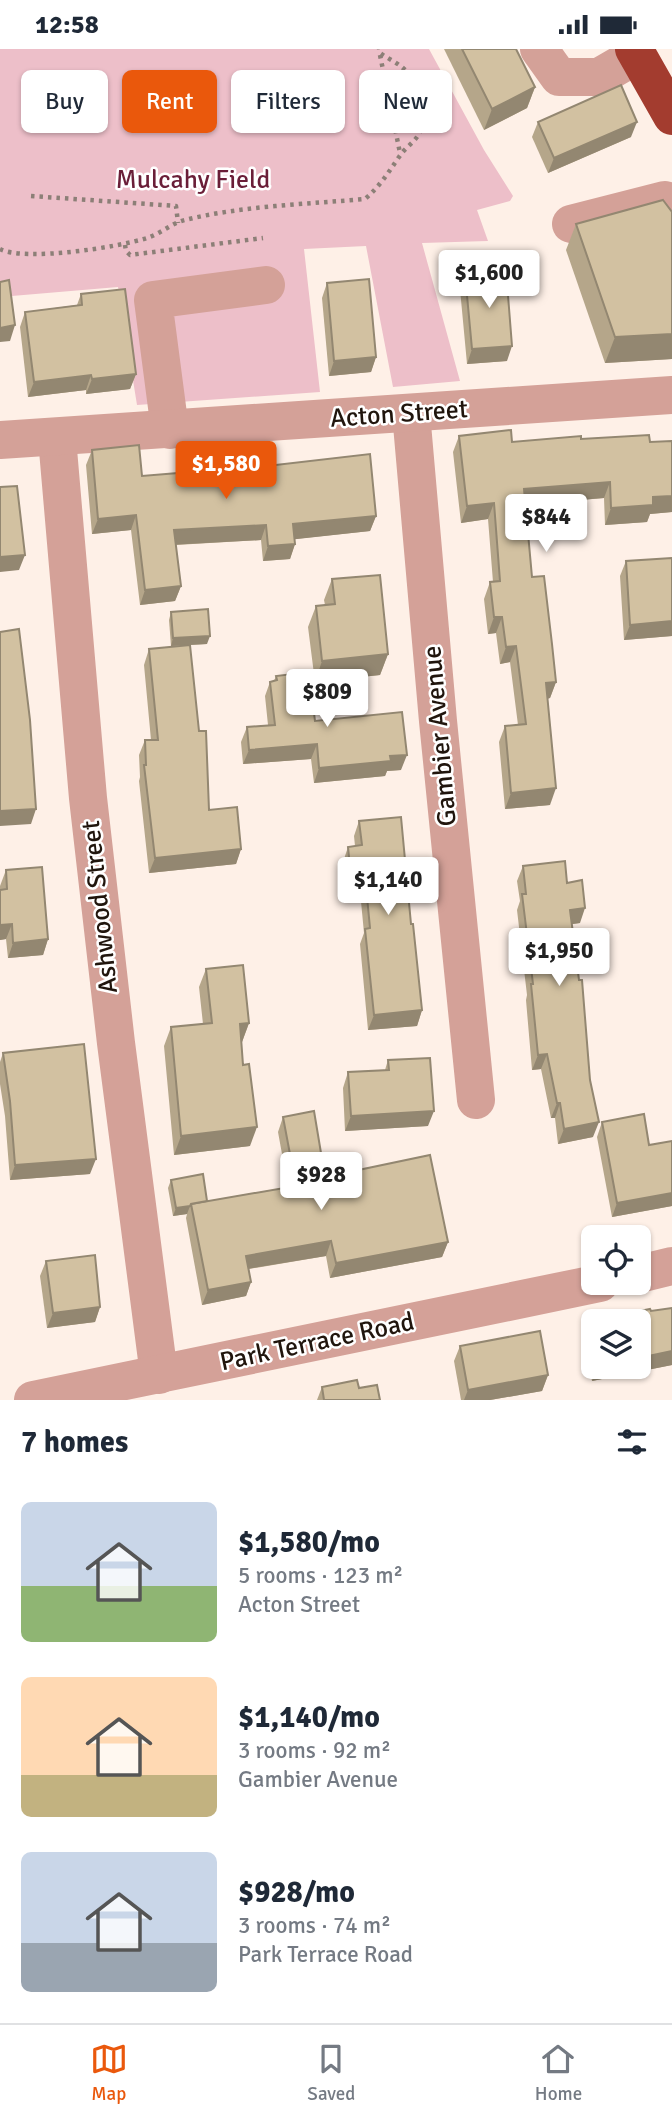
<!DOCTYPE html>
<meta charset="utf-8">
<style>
:root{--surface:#fff;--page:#f6f6f7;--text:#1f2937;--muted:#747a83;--line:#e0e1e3;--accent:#ea580c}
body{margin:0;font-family:Signika,sans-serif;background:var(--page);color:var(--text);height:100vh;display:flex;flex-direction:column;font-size:26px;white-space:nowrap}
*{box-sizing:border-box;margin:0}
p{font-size:23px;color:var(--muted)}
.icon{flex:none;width:38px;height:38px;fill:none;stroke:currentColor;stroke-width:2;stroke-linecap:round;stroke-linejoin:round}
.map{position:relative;height:1351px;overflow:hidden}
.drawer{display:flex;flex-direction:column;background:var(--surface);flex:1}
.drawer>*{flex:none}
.banner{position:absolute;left:21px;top:21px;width:630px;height:63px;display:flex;gap:14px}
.controls{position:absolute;left:581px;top:1176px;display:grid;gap:14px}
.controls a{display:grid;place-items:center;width:70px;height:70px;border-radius:10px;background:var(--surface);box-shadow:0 2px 5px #0004;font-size:35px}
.price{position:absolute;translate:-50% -60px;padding:0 16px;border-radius:7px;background:#fff;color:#222;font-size:23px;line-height:46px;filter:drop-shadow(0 2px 4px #0008)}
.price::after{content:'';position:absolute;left:50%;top:42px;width:21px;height:16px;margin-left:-10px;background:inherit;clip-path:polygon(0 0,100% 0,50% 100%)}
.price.on{background:var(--accent);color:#fff}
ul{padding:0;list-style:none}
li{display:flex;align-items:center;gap:21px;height:175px;padding:0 21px}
li span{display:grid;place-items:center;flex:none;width:196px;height:140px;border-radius:10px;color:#555}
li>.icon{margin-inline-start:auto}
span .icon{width:84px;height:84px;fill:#fffc;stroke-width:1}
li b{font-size:30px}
h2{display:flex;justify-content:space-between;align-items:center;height:84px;padding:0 21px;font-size:30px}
.chip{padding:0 24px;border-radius:10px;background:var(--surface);box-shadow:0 2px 5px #0004;font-size:24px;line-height:63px}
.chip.on{background:var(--accent);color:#fff}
.status{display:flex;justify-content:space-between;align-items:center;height:49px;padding:0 35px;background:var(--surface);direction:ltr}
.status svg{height:19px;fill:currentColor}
.menu{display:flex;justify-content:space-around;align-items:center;height:98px;border-top:2px solid var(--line);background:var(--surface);font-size:19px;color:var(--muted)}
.menu a{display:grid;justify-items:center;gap:4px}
.menu .on{color:var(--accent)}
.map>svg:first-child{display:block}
.green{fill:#edbfc9}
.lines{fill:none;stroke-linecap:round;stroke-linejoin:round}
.path{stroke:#8c7f77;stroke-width:4.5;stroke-dasharray:3.5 5;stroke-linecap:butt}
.minor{stroke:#d4a198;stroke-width:38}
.highway{stroke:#a33c2f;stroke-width:38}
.wall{fill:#b5a68a;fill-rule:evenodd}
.shaded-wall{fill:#938771}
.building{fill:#d2c1a1;stroke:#938771;stroke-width:2}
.labels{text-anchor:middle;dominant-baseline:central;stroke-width:5;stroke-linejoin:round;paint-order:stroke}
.park-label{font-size:26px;fill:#6a1e38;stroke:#fff}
.street-label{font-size:26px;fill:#20150d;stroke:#fff}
</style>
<div class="status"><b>12:58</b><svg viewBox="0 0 49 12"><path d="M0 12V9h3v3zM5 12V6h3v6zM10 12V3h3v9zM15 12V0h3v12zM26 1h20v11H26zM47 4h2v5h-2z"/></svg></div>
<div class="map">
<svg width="672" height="1351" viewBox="0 0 672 1351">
<rect width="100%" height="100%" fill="#fef0e7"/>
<path class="green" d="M0 0H429L484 101 513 147 510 152 477 161 488 192 422 194 460 332 393 338 366 197 304 200 320 343 137 356 118 238 0 248Z"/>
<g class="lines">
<g class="path">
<path d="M380 6 400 104"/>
<path d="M31 147 176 157 178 174"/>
<path d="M125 196 126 202 130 206 263 189"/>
<path d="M0 200C25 213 119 198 147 189 160 185 172 174 185 171 240 157 309 155 365 150 380 137 388 124 399 108 404 100 412 95 417 88 431 67 421 35 403 19 396 13 387 9 380 4L379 0"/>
</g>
<g class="minor">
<path d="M539 0 559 28H599L637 6"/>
<path d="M571 175 665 151"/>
<path d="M411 364 438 672 476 1051"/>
<path d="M170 381 153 251 266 236"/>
<path d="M57 389 88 749 116 994 159 1326"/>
<path d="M0 391 672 346"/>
<path d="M639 1225 672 1217"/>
<path d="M33 1351 600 1234"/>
</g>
<path class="highway" d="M634 0 672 67"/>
</g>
<g class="wall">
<path d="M444 0H516L535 38 527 59 484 81Z"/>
<path d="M538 73 631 88 548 124 532 88Z"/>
<path d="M672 163V310L605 314 566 201 576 175Z"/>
<path d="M465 225 507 312 467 315 460 240Z"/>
<path d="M327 234 376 308 371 323 329 327 322 249Z"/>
<path d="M81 245 136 325 130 340 86 345V341L28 348 20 278 25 263 77 256Z"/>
<path d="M459 387 512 393 581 390 650 393 672 392V463L650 465 647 473 605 476 604 449 525 456 532 528 556 633 550 649 547 650 550 756 505 760 499 693 505 677 518 676 510 613 500 615 496 584 488 585 484 550 490 533H493L488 470 461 474 453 403Z"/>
<path d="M92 401 142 427 187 423 190 416 223 422 376 467 370 482 295 490V495L290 510 263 512 261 491 176 496 181 537 175 552 140 556 131 481 92 485 86 416Z"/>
<path d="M672 509V587L624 591 620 527 626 512Z"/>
<path d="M332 530 388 605 380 626 315 633 308 578 316 557 325 556 324 551Z"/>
<path d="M171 563 207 595 171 597 169 571Z"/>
<path d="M149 600 199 682 209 761 241 800 236 815 149 824 139 732 140 728 139 706 145 691H151L144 616Z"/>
<path d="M276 627 315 672 401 721 387 722 385 727 314 734 311 710 243 715 241 693 247 678 268 676 265 647 270 633 274 632Z"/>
<path d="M359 772 411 875 422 961 417 977 368 981 360 895 364 884 360 842 346 843 343 813 348 798 355 797 354 787Z"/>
<path d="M523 817 567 834 580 874 572 875 593 1088 558 1095 555 1069H551L541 1020 532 1021 526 951 527 946 517 861 520 852 517 832Z"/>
<path d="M6 821 48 890 43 906 8 909 6 890 0 891V837Z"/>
<path d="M206 920 249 974 242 993H241L250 1097 174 1106 164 997 171 978 203 975 199 938Z"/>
<path d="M3 1004 90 1125 10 1131 5 1067 0 1035V1013Z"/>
<path d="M388 1011 428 1077 345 1082 343 1039 348 1023 385 1021Z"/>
<path d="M283 1068 325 1128 448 1193 442 1208 330 1229 326 1207 249 1220 251 1233 246 1247 202 1256 186 1169 187 1165 173 1167 168 1139 171 1131 207 1152 288 1138 278 1083Z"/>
<path d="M602 1073 649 1096 672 1092V1157L612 1168 597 1088Z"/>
<path d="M46 1212 100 1258 95 1273 47 1279 40 1227Z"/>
<path d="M672 1259V1316L592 1332 583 1288 588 1273 650 1260 651 1262ZM593 1272H639V1318H593Z"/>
<path d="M460 1297 548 1326 542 1342 490 1351H461L454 1312Z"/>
<path d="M322 1338 359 1339 380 1351H317Z"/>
</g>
<g class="shaded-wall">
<path d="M535 38 527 59 484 81 492 60Z"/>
<path d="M637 73 631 88 548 124 554 109Z"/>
<path d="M15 276 10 292 0 293V279Z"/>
<path d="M672 285V310L605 314 615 288Z"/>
<path d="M512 297 507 312 467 315 472 300Z"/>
<path d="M376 308 371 323 329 327 334 312Z"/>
<path d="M136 325 130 340 86 345 92 330Z"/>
<path d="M91 326 86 341 28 348 34 333Z"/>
<path d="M610 433 604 449 518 456 524 440Z"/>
<path d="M672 447V463L650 465 647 473 605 476 611 459 653 448Z"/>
<path d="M494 454 488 470 461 474 467 457Z"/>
<path d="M136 466 131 481 92 485 98 470Z"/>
<path d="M376 467 370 482 288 491 293 475Z"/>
<path d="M266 476 261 491 169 496 174 481Z"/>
<path d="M295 495 290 510 263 512 268 497Z"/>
<path d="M25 506 19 521 0 523V508Z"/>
<path d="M181 537 175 552 140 556 145 541Z"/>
<path d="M494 568H502L496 584 488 585Z"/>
<path d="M672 572V587L624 591 630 576Z"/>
<path d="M210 587 207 595 171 597 173 589Z"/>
<path d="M516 597 510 613 500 615 506 598Z"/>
<path d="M388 605 380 626 315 633 322 612Z"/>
<path d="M556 633 550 649 540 651 546 634Z"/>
<path d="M317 695 311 710 243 715 249 701Z"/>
<path d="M407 706 401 721 387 722 385 727 314 734 319 719 390 707Z"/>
<path d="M556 739 550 756 505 760 511 744Z"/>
<path d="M36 760 31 775 0 777V762Z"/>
<path d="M241 800 236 815 149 824 155 809Z"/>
<path d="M365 827 360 842 346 843 351 828Z"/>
<path d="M585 859 580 874 565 876 570 861Z"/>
<path d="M12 875 6 890 0 891V876Z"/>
<path d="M48 890 43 906 8 909 13 894Z"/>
<path d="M422 961 417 977 368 981 374 966Z"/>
<path d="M249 974 242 993 233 994 240 975Z"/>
<path d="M547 1005 541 1020 532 1021 538 1006Z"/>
<path d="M557 1054H560L555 1069H551Z"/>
<path d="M434 1062 428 1077 345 1082 351 1067Z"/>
<path d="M599 1073 593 1088 558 1095 564 1080Z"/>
<path d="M257 1078 250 1097 174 1106 181 1087Z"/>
<path d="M96 1110 90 1125 10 1131 15 1116Z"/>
<path d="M672 1144V1157L612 1168 617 1154Z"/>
<path d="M190 1157 187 1165 173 1167 176 1159Z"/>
<path d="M331 1192 326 1207 241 1221 246 1207Z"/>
<path d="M448 1193 442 1208 330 1229 336 1214Z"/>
<path d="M251 1233 246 1247 202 1256 208 1241Z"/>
<path d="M100 1258 95 1273 47 1279 53 1264Z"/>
<path d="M672 1302V1316L592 1332 598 1318H639V1309Z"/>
<path d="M548 1326 542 1342 490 1351H464L468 1341Z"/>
</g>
<g class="building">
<path d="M462 0H516L535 38 492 60Z"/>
<path d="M621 36 637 73 554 109 538 73Z"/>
<path d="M663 151 672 163V285L615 288 576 175Z"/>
<path d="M506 221 512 297 472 300 465 225Z"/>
<path d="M369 230 376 308 334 312 327 234Z"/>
<path d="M9 231 15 276 0 279V233Z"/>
<path d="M125 240 136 325 92 330 91 326 34 333 25 263 82 256 81 245Z"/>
<path d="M511 381 512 393 581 387V390L649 386 650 393 672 392V447L653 448V456L611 459 610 433 524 440 532 528 544 527 552 595 556 633 546 634 556 739 511 744 505 677 526 675 516 597 506 598 502 568H494L490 533 500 532 494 454 467 457 459 387Z"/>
<path d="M139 396 142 427 190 423V416L222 414 223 422 370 405 376 467 293 475 295 495 268 497 266 476 174 481 181 537 145 541 136 466 98 470 92 401Z"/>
<path d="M17 437 25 506 0 508V438Z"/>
<path d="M672 509V572L630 576 626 512Z"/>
<path d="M380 526 388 605 322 612 316 557 335 555 332 530Z"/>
<path d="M208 560 210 587 173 589 171 563Z"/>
<path d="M19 580 30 671 36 760 0 762V583Z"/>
<path d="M190 596 199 682H206L209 761 237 758 241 800 155 809 144 716H146L145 691H158L149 600Z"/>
<path d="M309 623 315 672 402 663 407 706 390 707 391 712 319 719 317 695 249 701 247 678 275 676 270 633 277 631 276 627Z"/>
<path d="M401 768 411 875H413L422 961 374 966 365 880 370 879 365 827 351 828 348 798 362 796 359 772Z"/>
<path d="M565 812 567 834 582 831 585 859 570 861 579 931H582L590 1031 599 1073 564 1080 560 1054H557L547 1005 538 1006 531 935H533L522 845H526L523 817Z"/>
<path d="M42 818 48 890 13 894 12 875 0 876V841L7 840 6 821Z"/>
<path d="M243 916 249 974 240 975 243 1016 249 1015 257 1078 181 1087 171 978 212 974 206 920Z"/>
<path d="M84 995 96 1110 15 1116 10 1052 3 1004Z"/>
<path d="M430 1009 434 1062 351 1067 348 1023 389 1021 388 1011Z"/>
<path d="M314 1062 325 1128 430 1106 448 1193 336 1214 331 1192 246 1207 251 1233 208 1241 191 1155 296 1137 283 1068Z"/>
<path d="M644 1065 649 1096 672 1092V1144L617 1154 602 1073Z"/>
<path d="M203 1125 207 1152 191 1155 190 1157 176 1159 171 1131Z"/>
<path d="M95 1206 100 1258 53 1264 46 1212Z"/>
<path d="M672 1259V1302L639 1309V1272H593V1296L588 1273 650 1260 651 1262Z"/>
<path d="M540 1282 548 1326 468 1341 460 1297Z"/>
<path d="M357 1331 359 1339 377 1336 380 1351H324L322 1338Z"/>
</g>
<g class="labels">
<g class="park-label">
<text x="193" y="131">Mulcahy Field</text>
</g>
<g class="street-label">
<text transform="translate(399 365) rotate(-4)">Acton Street</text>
<text transform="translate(440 687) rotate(-95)">Gambier Avenue</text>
<text transform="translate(100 858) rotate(-96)">Ashwood Street</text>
<text transform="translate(317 1293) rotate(-12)">Park Terrace Road</text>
</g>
</g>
</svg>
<div class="controls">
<a><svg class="icon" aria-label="locate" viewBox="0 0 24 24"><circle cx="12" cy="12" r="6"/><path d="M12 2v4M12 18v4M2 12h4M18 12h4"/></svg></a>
<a><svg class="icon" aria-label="layers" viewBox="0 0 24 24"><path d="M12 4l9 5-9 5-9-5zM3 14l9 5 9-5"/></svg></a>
</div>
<b class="price" style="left:489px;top:261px">$1,600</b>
<b class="price on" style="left:226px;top:452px">$1,580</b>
<b class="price" style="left:546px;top:505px">$844</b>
<b class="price" style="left:327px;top:680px">$809</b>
<b class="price" style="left:388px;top:868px">$1,140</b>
<b class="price" style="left:559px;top:939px">$1,950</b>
<b class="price" style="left:321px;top:1163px">$928</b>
<div class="banner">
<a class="chip">Buy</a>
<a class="chip on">Rent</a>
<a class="chip">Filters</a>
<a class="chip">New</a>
</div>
</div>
<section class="drawer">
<h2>7 homes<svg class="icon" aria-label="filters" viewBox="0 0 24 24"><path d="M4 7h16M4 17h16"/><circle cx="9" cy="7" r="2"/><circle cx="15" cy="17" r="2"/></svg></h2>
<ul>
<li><span style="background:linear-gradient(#c9d6e8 60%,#8fb573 0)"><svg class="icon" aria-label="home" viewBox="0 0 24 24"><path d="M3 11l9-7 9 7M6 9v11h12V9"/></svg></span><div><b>$1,580/mo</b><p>5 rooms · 123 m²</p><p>Acton Street</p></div></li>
<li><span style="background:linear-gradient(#ffd9b3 70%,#c2b280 0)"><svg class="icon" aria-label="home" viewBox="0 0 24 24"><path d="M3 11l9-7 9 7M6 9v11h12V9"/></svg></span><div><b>$1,140/mo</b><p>3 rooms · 92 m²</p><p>Gambier Avenue</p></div></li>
<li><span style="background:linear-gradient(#c9d6e8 65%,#9aa5b1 0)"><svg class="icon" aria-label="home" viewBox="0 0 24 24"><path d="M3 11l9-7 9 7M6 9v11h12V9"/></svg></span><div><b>$928/mo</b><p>3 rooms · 74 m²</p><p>Park Terrace Road</p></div></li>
</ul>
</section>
<nav class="menu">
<a class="on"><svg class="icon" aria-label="map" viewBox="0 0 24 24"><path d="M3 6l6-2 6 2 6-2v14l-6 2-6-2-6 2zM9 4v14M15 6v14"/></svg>Map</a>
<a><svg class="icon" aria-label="saved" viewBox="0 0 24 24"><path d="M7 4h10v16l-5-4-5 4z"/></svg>Saved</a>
<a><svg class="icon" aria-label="home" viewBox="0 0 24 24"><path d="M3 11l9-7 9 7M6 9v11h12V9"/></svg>Home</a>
</nav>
